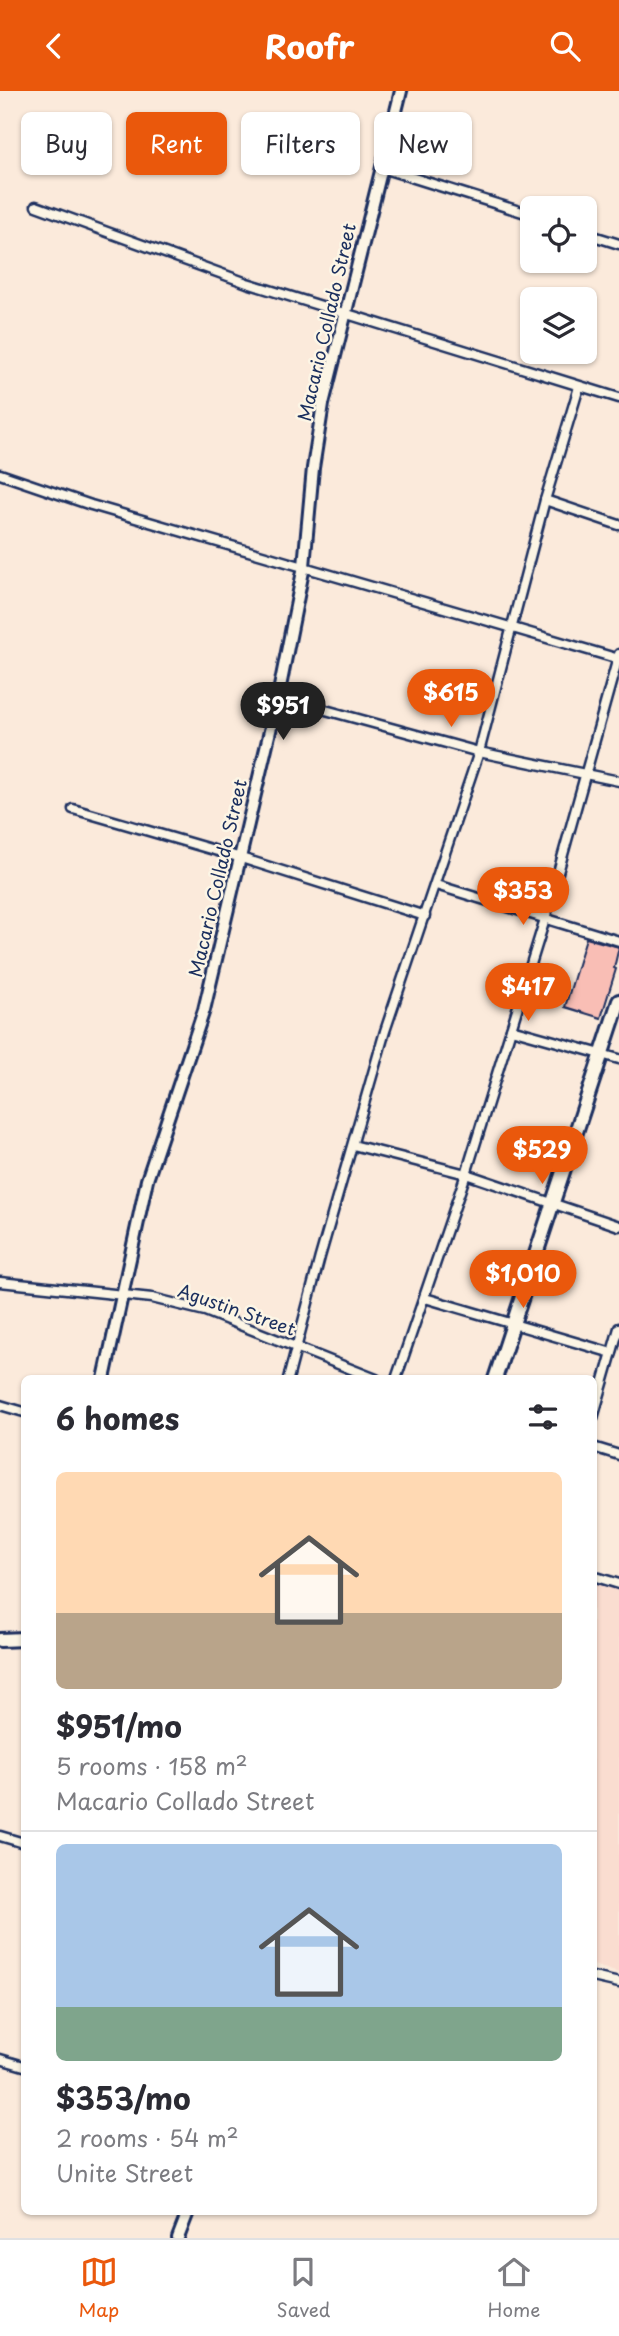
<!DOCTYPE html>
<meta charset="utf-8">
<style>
:root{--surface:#fff;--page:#f7f7f7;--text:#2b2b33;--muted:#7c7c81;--line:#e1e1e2;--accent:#ea580c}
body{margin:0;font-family:"Playpen Sans",sans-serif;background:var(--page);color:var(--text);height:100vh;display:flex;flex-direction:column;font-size:26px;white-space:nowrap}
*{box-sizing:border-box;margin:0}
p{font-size:23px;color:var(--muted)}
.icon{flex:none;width:38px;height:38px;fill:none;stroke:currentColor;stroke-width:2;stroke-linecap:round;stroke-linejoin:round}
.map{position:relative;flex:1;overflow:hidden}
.panel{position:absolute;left:21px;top:1284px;width:576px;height:840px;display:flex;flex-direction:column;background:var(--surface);border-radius:10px;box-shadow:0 2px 5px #0004}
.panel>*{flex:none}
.hud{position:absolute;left:21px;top:21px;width:578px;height:63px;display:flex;gap:14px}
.fabs{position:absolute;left:520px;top:105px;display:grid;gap:14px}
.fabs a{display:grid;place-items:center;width:77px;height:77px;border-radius:10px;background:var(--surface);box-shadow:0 2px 5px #0004;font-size:35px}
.price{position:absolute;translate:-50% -60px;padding:0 16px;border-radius:24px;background:var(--accent);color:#fff;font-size:23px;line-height:46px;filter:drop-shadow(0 2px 4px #0008)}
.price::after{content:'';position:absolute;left:50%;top:42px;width:21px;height:16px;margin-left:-10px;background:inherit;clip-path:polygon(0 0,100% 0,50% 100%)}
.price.selected{background:#222;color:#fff}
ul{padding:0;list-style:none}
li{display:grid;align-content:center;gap:14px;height:371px;padding:0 35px}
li+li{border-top:2px solid var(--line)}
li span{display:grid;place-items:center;height:217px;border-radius:10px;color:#555}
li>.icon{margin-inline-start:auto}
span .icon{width:126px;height:126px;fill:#fffc;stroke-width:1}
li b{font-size:30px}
h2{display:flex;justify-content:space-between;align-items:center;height:84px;padding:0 35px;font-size:30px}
.pill{padding:0 24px;border-radius:10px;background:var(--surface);box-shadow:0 2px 5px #0004;font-size:24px;line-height:63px}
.pill.selected{background:var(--accent);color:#fff}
header{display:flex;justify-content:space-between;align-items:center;height:91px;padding:0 35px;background:var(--accent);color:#fff;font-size:32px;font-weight:700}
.dock{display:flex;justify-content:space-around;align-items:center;height:98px;border-top:2px solid var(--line);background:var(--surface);font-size:19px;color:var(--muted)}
.dock a{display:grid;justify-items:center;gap:4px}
.dock .selected{color:var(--accent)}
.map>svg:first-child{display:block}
.built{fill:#faddd0}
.building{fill:#f9beb5;stroke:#1b2f5e;stroke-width:2}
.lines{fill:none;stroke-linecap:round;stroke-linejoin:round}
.minor-casing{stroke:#1b2f5e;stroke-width:13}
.tertiary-casing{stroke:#1b2f5e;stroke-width:16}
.secondary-casing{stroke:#1b2f5e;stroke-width:18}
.minor{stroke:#fcf5e5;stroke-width:8}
.tertiary{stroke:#fcf5e5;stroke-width:10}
.secondary{stroke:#fcf5e5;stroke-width:12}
.labels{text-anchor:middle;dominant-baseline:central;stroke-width:5;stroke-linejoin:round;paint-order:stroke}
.street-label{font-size:18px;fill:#1b2f5e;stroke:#fcf5e5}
</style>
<header><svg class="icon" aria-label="back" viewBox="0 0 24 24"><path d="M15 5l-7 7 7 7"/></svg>Roofr<svg class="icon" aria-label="search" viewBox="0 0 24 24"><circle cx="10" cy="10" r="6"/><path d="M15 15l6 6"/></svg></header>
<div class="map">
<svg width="619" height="2147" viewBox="0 0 619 2147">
<rect width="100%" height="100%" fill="#fbeadb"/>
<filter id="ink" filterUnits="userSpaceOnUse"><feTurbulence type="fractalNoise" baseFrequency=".0143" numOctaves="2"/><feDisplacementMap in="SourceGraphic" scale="14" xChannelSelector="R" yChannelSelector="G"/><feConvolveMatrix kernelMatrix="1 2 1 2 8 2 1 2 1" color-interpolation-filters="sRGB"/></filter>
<g filter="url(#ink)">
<path class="built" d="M593 1486 619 1495V1882L593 1874Z"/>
<path class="building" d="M586 847 619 856 614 877 616 878 601 927 565 916Z"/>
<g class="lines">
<defs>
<g id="minor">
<path d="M382 77 532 124"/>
<path d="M36 115 247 192 619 307"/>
<path d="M584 142 619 153"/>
<path d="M0 383 91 414 619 568"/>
<path d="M545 409 619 434"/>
<path d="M278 606 479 661 619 690"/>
<path d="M73 718 238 766 425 825"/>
<path d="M436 794 619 850"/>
<path d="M511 938 619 968"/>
<path d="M353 1054 466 1083 619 1135"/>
<path d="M0 1191 152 1207 205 1220 376 1288"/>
<path d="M425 1207 612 1262"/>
<path d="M288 1288 320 1166 385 940 479 661 545 409 579 296"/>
<path d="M396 1288 466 1083 545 828 619 563"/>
<path d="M0 1314 24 1321"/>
<path d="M593 1327 619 1237"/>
<path d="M593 1356 619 1364"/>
<path d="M593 1485 619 1493"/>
<path d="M0 1745 24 1752"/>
<path d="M593 1886 619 1892"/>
<path d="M0 1968 24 1975"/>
</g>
<g id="tertiary">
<path d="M104 1288 147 1089 204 919 278 606 304 475 313 377 323 313 401 0"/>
<path d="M178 2147 188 2121"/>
</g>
<g id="secondary">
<path d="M495 1288 619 910"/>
<path d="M0 1549 24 1548"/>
</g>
</defs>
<use href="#minor" class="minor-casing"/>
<use href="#tertiary" class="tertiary-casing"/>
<use href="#secondary" class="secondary-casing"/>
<use href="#minor" class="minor"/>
<use href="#tertiary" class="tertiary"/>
<use href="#secondary" class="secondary"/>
</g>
</g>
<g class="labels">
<g class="street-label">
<text transform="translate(326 231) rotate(-77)">Macario Collado Street</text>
<text transform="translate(217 787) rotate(-77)">Macario Collado Street</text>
<text transform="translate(237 1218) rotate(19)">Agustin Street</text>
</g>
</g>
</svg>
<div class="fabs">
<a><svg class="icon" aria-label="locate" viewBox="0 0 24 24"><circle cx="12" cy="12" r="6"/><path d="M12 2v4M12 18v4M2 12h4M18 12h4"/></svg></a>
<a><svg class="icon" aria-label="layers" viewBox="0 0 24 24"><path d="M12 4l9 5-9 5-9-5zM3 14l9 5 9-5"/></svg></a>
</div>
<b class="price" style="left:451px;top:638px">$615</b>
<b class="price selected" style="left:283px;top:651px">$951</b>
<b class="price" style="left:523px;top:836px">$353</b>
<b class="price" style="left:528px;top:932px">$417</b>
<b class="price" style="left:542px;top:1095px">$529</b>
<b class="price" style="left:523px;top:1219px">$1,010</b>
<div class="hud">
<a class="pill">Buy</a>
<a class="pill selected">Rent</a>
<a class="pill">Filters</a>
<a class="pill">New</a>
</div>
<section class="panel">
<h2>6 homes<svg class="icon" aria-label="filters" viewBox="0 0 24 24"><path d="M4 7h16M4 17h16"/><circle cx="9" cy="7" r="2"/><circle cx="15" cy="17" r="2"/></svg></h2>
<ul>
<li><span style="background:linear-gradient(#ffd9b3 65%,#b9a48a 0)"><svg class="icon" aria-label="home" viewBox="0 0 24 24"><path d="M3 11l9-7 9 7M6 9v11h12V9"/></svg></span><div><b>$951/mo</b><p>5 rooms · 158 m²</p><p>Macario Collado Street</p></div></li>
<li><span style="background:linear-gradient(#a9c7e8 75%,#7fa58c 0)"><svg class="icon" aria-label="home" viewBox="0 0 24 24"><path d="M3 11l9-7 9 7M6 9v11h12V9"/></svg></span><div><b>$353/mo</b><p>2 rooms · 54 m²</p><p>Unite Street</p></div></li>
</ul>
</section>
</div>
<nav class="dock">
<a class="selected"><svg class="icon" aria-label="map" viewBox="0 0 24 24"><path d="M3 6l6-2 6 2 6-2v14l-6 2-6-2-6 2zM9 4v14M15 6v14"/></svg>Map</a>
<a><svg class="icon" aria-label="saved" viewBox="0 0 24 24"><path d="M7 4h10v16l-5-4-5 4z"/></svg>Saved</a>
<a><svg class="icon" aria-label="home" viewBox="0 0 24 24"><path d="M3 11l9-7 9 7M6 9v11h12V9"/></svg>Home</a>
</nav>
